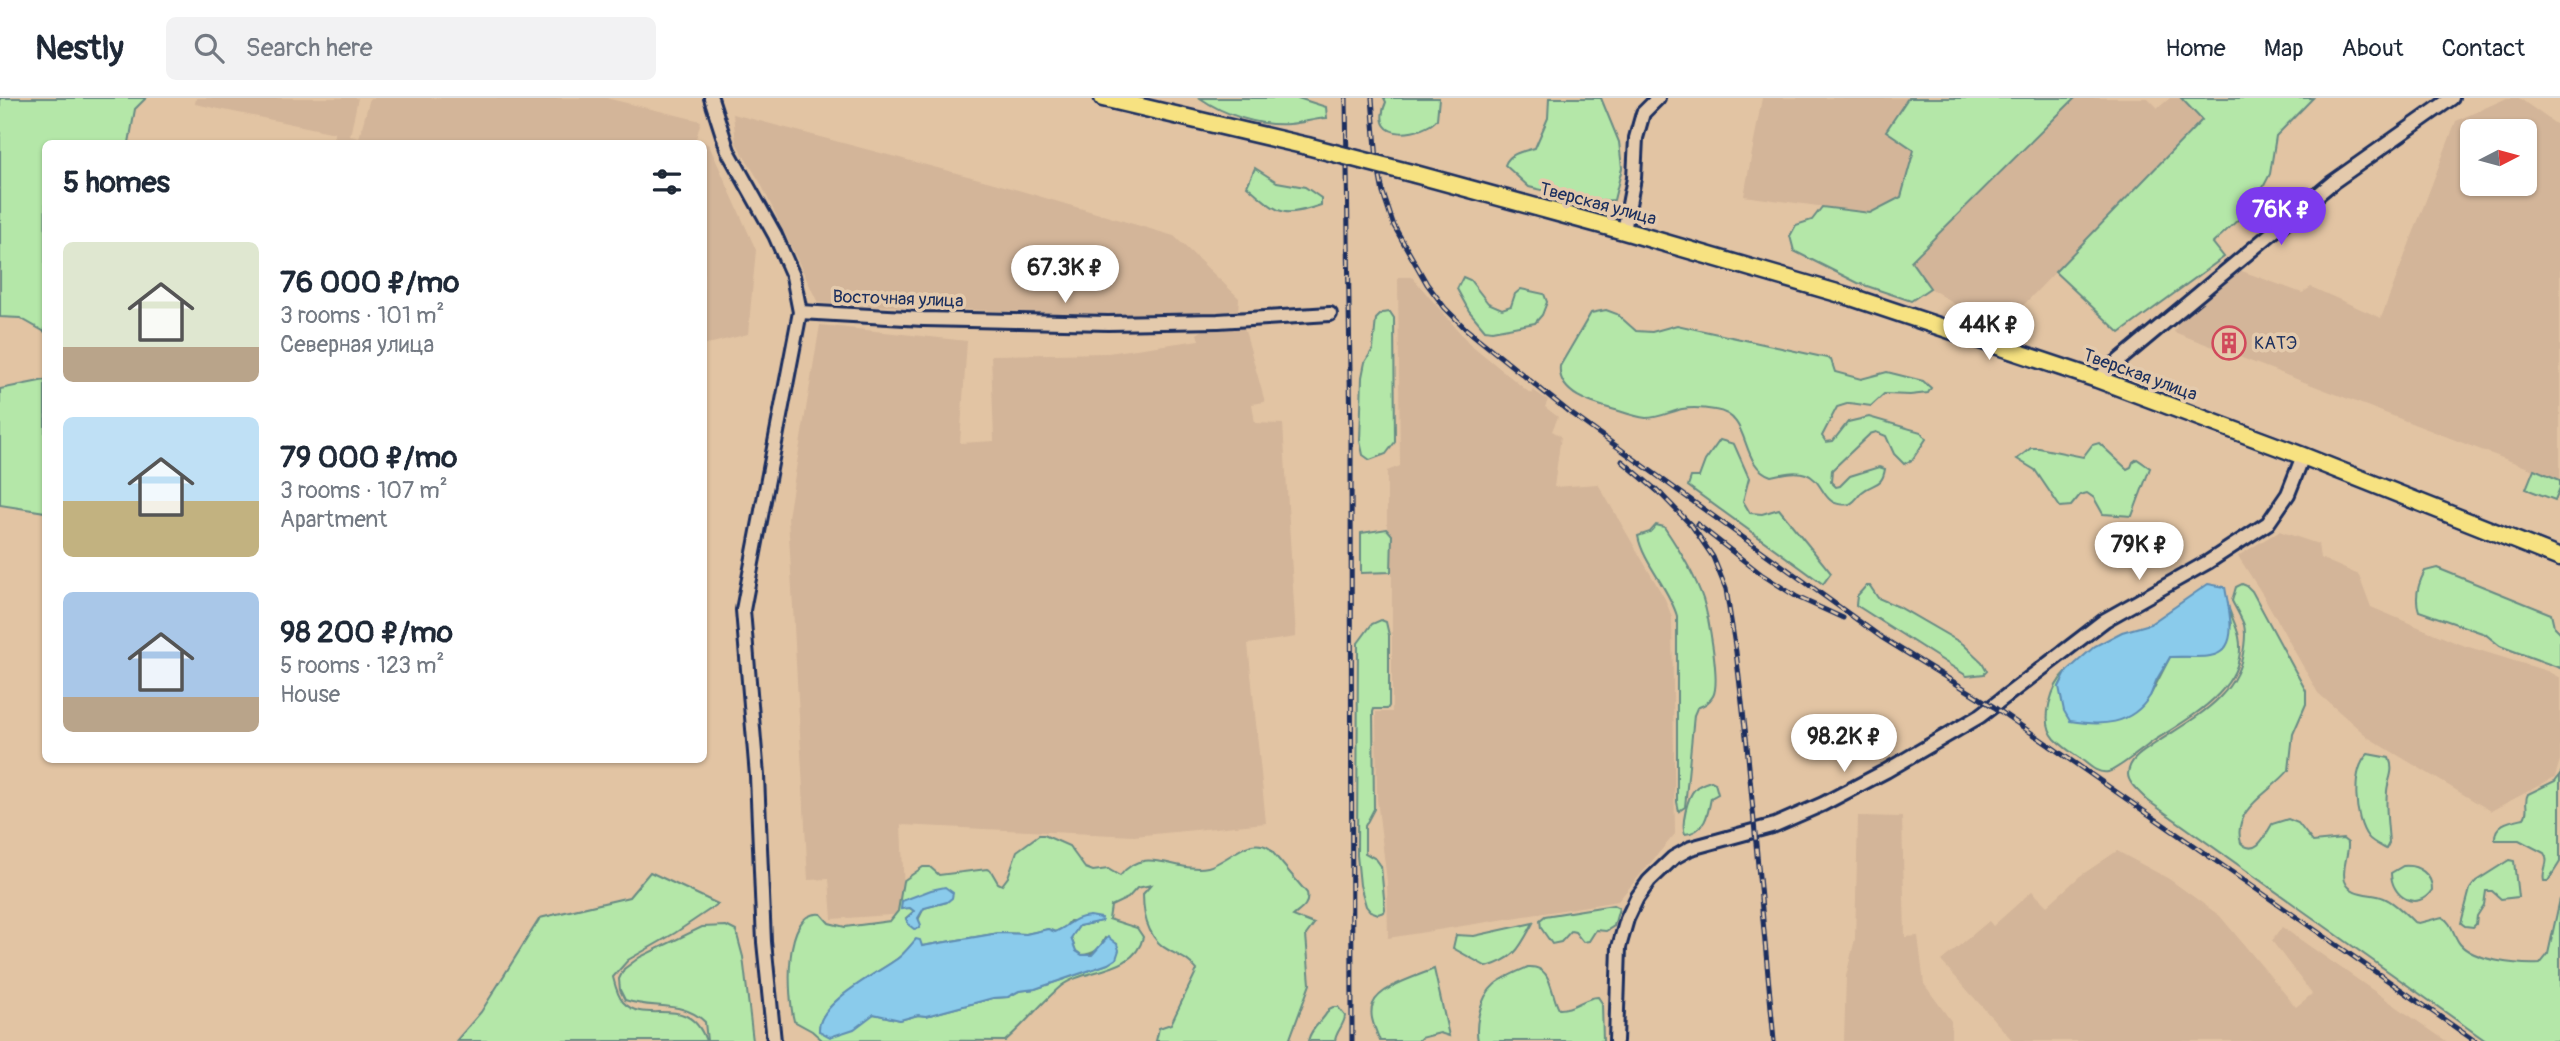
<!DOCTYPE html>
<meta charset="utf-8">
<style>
:root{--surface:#fff;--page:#f2f2f3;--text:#1f2937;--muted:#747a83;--line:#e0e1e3;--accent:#7c3aed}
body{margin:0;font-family:Pangolin,sans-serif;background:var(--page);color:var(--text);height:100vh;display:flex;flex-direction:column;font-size:26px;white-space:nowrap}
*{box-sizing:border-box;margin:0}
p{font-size:23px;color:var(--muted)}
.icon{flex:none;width:38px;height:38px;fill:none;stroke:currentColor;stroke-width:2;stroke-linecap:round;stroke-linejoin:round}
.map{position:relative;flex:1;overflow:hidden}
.drawer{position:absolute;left:42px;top:42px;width:665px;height:623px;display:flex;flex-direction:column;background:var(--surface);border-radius:10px;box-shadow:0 2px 5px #0004}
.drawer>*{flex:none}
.needle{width:46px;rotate:84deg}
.buttons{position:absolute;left:2460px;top:21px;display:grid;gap:14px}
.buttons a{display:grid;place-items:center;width:77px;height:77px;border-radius:10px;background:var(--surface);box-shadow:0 2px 5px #0004;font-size:35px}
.price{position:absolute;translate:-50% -60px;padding:0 16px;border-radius:24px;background:#fff;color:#222;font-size:23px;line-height:46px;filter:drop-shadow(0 2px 4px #0008)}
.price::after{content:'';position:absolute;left:50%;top:42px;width:21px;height:16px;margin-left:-10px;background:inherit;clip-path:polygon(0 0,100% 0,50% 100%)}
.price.current{background:var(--accent);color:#fff}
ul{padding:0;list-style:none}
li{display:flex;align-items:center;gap:21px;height:175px;padding:0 21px}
li span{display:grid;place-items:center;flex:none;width:196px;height:140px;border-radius:10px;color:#555}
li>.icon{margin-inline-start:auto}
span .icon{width:84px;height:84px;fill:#fffc;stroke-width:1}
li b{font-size:30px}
h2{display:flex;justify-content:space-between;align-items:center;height:84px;padding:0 21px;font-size:30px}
header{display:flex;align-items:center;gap:42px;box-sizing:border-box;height:98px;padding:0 35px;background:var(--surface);border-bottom:2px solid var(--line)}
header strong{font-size:33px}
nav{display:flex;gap:38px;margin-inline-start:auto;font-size:24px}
.search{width:490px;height:63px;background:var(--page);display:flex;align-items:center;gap:18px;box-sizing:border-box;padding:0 24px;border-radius:10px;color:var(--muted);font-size:26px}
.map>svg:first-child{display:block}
.built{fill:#d3b599;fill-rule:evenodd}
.green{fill:#b4e7a8;stroke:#688b83;stroke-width:2;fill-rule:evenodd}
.water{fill:#8acbeb;stroke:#5e8db3;stroke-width:2}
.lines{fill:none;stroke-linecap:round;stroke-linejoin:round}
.minor-casing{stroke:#1b2f5e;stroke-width:18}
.major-casing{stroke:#1b2f5e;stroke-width:21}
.minor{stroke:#e4caac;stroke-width:12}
.major{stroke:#f7e281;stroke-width:16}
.rail-casing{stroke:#1b2f5e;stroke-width:5}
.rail{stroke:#e4caac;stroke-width:2.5;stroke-dasharray:8;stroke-linecap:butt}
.major-bridge-casing{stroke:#1b2f5e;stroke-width:21;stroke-linecap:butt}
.major-bridge{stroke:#f7e281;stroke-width:16}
.labels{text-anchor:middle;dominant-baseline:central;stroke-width:7;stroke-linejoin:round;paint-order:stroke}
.street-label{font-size:18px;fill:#1b2f5e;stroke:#e4caac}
.poi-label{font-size:18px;fill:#1b2f5e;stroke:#e4caac;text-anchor:start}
</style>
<header>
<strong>Nestly</strong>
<div class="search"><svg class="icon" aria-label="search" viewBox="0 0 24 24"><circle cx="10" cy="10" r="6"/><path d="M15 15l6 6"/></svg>Search here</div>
<nav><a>Home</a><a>Map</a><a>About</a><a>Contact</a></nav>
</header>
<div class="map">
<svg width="2560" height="943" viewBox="0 0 2560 943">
<rect width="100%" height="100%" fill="#e2c4a3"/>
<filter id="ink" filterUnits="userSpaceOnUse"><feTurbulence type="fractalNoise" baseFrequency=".0143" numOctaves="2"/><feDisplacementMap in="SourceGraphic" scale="14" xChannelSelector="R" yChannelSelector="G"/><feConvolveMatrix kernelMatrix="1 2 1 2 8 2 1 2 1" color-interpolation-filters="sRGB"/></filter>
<g filter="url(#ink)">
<g class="built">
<path d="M196 0H358L350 38 359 40 370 0H606L701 23 696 41 709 47 756 152 748 236 704 247V46L333 45 335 35 195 6Z"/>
<path d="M1762 0H1908L1886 33 1914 52 1901 99 1870 115 1744 98Z"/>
<path d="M2075 0H2148L2158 10 2170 0H2181L2202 21 2015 216 1975 203 1964 212 1930 190 1910 164Z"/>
<path d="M2507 0H2519L2560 29V382L2174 234 2181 220 2239 172 2302 195 2311 189 2381 220 2456 23ZM2473 33H2525V86H2473Z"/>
<path d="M733 16 994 85 1174 138 1239 200 1238 215 1114 218 818 205 760 84 736 45Z"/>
<path d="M1398 179H1412L1469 245 1531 296 1533 292 1548 302 1545 309 1558 319 1552 333 1561 338 1554 389 1598 386 1665 501 1672 519 1675 736 1618 803 1388 840 1387 783 1377 701 1376 614H1392V437L1387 431V373L1400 368Z"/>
<path d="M820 227 967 243 960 345 994 343 991 257 1108 255 1199 242 1197 236 1206 230 1244 229 1265 304 1252 306 1255 325 1283 326 1296 539 1248 546 1266 725 1134 738 901 727 905 816 832 821 829 781 808 782 788 419Z"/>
<path d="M2279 433 2318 446 2320 460 2359 477 2371 509 2459 546 2547 573 2560 580V662L2555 679 2491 713 2369 640 2318 595 2263 497 2238 458Z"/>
<path d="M1858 718 1902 719 1905 839 1918 838 1924 886 1951 923V943H1844L1846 878 1855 841Z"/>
<path d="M2117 753 2169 781 2220 818 2296 909 2312 896 2272 843 2282 829 2446 943H2013L1941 863 1989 823 1993 828 2032 793 2047 808 2080 778Z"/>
</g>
<g class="green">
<path d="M0 0H146L135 11 129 45 46 46 45 234 20 220 0 219Z"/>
<path d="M1200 0H1298L1326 9 1327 20C1314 21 1302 25 1289 26 1259 28 1224 17 1200 0Z"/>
<path d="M1384 0H1439L1437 21C1427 36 1367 48 1386 4Z"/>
<path d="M1549 0H1601L1619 44 1622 70 1614 102 1592 104 1529 89 1505 67C1509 55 1524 53 1535 50L1548 20Z"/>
<path d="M1908 0H2075L1911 163 1930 190 1911 203 1858 185 1794 153 1790 138 1796 127 1812 122 1822 109 1870 115 1901 99 1914 52 1886 33Z"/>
<path d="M2181 0H2313L2276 38 2270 76 2254 107 2213 145 2224 159 2120 235 2055 174 2202 22Z"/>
<path d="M1255 70 1277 84 1305 89 1321 100V107C1279 121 1280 115 1247 88Z"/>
<path d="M1463 179 1470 182 1488 205 1502 211 1511 208 1515 196 1521 191 1544 196 1547 204 1542 217 1535 225 1492 233 1485 232 1469 213 1457 191Z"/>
<path d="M1606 212 1617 216 1636 233 1652 234 1677 227 1827 260 1831 262 1835 274 1861 281 1887 274 1923 283 1931 290 1928 295 1910 297 1884 296 1871 308 1850 305 1837 309 1822 338 1826 344 1833 343 1848 324 1869 319 1921 334 1926 341 1912 362 1904 366 1894 356 1886 338 1876 334 1870 336 1832 372 1831 384 1836 389 1840 388 1850 378 1879 369 1885 371C1882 390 1873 384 1862 394 1858 398 1856 403 1850 406 1821 411 1825 382 1806 376 1795 372 1782 376 1771 378 1738 367 1753 317 1715 312 1704 310 1693 309 1682 311 1670 314 1659 320 1646 320 1637 319 1628 316 1619 313 1597 307 1557 298 1560 268L1591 215Z"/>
<path d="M1390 214 1394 220 1395 344 1386 356 1370 362 1363 357 1360 343 1362 279 1365 264 1373 251 1376 221 1382 215Z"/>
<path d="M45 282V414L0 407V291Z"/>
<path d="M1720 342 1734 346 1749 380 1743 403 1750 415 1762 416 1779 411 1831 475 1823 486 1688 388 1691 379H1699L1705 363Z"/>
<path d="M2099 345 2127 371 2131 369 2133 364 2137 361 2150 370 2132 418 2103 416 2094 400 2087 395 2080 397 2071 408 2060 409 2035 372 2017 361 2031 350H2039L2083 359 2092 347Z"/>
<path d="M2534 371 2560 382V390L2555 402 2526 391Z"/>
<path d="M1656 427 1664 429C1679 451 1694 475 1703 501 1708 517 1721 584 1713 598 1709 605 1704 607 1697 610L1694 617 1685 709 1679 713 1677 704V518C1669 490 1643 465 1638 438L1650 434Z"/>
<path d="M1387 431 1392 437 1391 474 1361 475V435Z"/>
<path d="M2437 470 2551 516 2554 529 2560 535V570L2500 548 2485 536 2419 513C2414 499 2418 486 2425 473Z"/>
<path d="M2242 486 2247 488 2252 493 2306 593V606L2293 636 2289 672C2272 694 2231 710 2241 745 2256 759 2265 738 2272 726L2288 721 2298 725 2313 744 2343 741 2348 745C2349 757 2341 770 2345 783 2350 798 2372 795 2384 800 2392 803 2408 818 2414 824L2419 825 2442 819C2453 825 2453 838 2460 846 2474 863 2519 867 2540 866L2548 856 2560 801V943H2486L2147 702C2141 695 2128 686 2128 676 2129 660 2145 653 2156 645 2195 619 2239 599 2244 549 2245 541 2246 535 2244 527 2241 519 2236 511 2232 503L2236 489Z"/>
<path d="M1866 488H1870L1878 500 1899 509 1963 546 1982 564 1987 573 1984 576 1967 578 1856 507 1857 498Z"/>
<path d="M2228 508C2231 518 2237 529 2239 539 2249 590 2187 621 2152 644 2144 650 2115 673 2108 674 2097 676 2089 667 2081 661 2072 655 2062 648 2055 641 2039 623 2052 587 2067 573L2059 589 2150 598 2170 559 2210 558 2231 527Z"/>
<path d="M1381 522 1386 524 1389 537V608L1387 611H1374L1373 614 1374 711 1365 728V755L1376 761 1381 768 1385 811 1384 814 1378 816 1370 813 1366 808 1360 787 1357 757 1358 545 1372 526Z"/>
<path d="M2368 656 2389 660C2395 673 2388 681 2387 693 2385 710 2388 728 2389 745L2386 751C2381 748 2372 744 2368 739 2354 721 2351 672 2368 656Z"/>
<path d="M2560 676V764L2548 783H2544C2541 772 2551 764 2544 755L2519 742H2495C2494 725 2510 723 2524 720 2530 712 2523 704 2528 696L2555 683Z"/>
<path d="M1711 683 1715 685 1718 696 1711 700C1708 717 1705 734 1685 736 1681 727 1687 699 1695 691 1698 687 1705 685 1711 683Z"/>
<path d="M1039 737H1044L1069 748 1085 770 1093 773 1108 771 1120 778C1144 745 1178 776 1208 769 1228 764 1248 737 1269 750L1307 795C1310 807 1300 812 1293 818L1314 826 1306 837 1310 886 1289 943H1156L1159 930 1171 926 1197 872C1189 862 1182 859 1170 853 1148 842 1143 819 1143 796L1151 787 1137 790 1128 800 1111 808 1109 821 1137 830 1143 839C1135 876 1084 870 1061 888 1041 905 1025 926 1005 943L822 942 812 933 794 923C788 900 782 811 821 816L829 825 845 829 890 823 898 813 903 783 923 769H930L939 777 987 771 991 773 998 785 1002 787 1008 779 1017 753ZM947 804 924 810 914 830 909 826 906 820 914 813 910 810ZM1070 823H1102L1079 828 1071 839 1076 853 1081 857C1095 856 1099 852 1105 840L1117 846 1108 866 1035 891 1019 893 1008 899 993 900 926 918 918 917 900 922 874 916 819 933C818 905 876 876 897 861 904 856 910 848 916 842L922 848 999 835 1026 836 1048 831 1055 834 1065 829Z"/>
<path d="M2509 762 2514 763 2518 799 2501 801 2492 793H2486L2484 807 2477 818 2476 826 2473 829 2465 828 2461 825 2470 791 2476 783Z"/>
<path d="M2403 768C2418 766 2433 777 2432 792 2416 815 2391 798 2391 775Z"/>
<path d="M650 774 718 806 675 835 628 862 613 879C615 887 617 897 623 904 646 929 688 893 706 943H456L481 914 540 820 629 799Z"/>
<path d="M1613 807 1619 810 1614 828 1606 833 1596 832 1589 843 1583 844 1575 834 1571 833 1561 844 1552 846 1541 830 1540 822 1545 818Z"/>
<path d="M1533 825C1519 851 1516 860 1487 869L1453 850 1456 837 1474 838Z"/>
<path d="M726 828 736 833 743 859 753 943H707L705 924C683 902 653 912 625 902L620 892 619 881 624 871 640 859 702 829Z"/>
<path d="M1528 869C1553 867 1550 896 1559 911 1574 912 1584 899 1598 899L1602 905 1603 943H1478C1476 934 1477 925 1479 916 1485 886 1502 880 1528 869Z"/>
<path d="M1434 871 1449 938 1440 935 1421 940 1418 943H1380C1376 932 1368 918 1373 906 1379 889 1418 878 1434 871Z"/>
<path d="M1333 909H1338L1345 918C1344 928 1336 933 1335 943H1308C1311 929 1323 924 1329 911Z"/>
</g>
<g class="water">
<path d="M2208 486 2225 489C2228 510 2242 553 2210 558 2198 560 2183 558 2170 559 2166 567 2160 575 2156 583 2154 588 2152 594 2150 598 2131 628 2101 628 2070 623L2064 613 2059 589 2067 573 2095 548 2122 534 2150 526Z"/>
<path d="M945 789 953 795 952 800 947 804 924 810 918 820 921 827 919 830 914 831 909 827 906 821 914 813 910 810 901 811 902 803 931 792Z"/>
<path d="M1090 818 1101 820 1102 823 1079 828 1071 840 1076 853 1082 857H1092L1108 839 1117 846 1119 852 1116 861 1108 866 1035 891 1019 893 1008 899 993 900 926 918 918 917 900 922 874 916 854 931 830 939 819 933C817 905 876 876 897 861 904 856 910 848 916 841L920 842 922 848 999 835 1026 836 1048 831 1055 834C1070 828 1072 819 1090 818Z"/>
</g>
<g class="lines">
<defs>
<g id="minor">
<path d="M711 0 728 53 775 137 793 178 800 214 743 512 757 678 764 844 774 943"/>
<path d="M1624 133 1634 80 1636 40 1643 15 1658 0"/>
<path d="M800 214 923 221 1108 225 1218 223 1330 216"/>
<path d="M2097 281 2333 84 2452 0"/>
<path d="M1616 943 1619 849 1627 821 1637 800 1649 783 1673 760 1691 750 1775 727 1823 706 1886 673 1980 618 2105 522 2208 464 2268 425 2288 396 2303 358"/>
</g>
<g id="major">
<path d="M1103 0 1307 48"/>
<path d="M1415 76 1624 133 1851 199 2097 281 2303 358 2560 460"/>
</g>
</defs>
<use href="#minor" class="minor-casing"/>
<use href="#major" class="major-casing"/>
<use href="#minor" class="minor"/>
<use href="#major" class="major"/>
<defs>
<g id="rail">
<path d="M1346 0 1351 343 1352 943"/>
<path d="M1372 0 1377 63 1383 95 1394 128 1427 186 1445 210 1466 231 1569 314 1881 539 1994 609 2475 943"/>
<path d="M1622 363 1662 397"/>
<path d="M1656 391 1692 428 1713 459 1726 491 1736 554 1747 647 1774 943"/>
<path d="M1697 426 1761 476 1797 499 1843 520"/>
</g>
</defs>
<use href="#rail" class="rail-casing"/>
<use href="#rail" class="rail"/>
<defs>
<path id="major-bridge" d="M1307 48 1415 76"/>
</defs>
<use href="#major-bridge" class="major-bridge-casing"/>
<use href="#major-bridge" class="major-bridge"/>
</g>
</g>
<defs>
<symbol id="building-ring" viewBox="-11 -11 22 22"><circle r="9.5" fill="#e4caac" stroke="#d1495b" stroke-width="1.5"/><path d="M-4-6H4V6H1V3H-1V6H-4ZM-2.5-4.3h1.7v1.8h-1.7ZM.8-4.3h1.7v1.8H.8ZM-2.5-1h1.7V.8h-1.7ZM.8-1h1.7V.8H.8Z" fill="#d1495b"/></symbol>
</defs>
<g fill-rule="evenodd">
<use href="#building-ring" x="2210" y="226" width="38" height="38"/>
</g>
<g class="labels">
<g class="street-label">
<text transform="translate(1598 106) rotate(15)">Тверская улица</text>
<text transform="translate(898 201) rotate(2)">Восточная улица</text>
<text transform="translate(2140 277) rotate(20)">Тверская улица</text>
</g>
<g class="poi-label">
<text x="2254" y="245">КАТЭ</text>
</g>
</g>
</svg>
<div class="buttons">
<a><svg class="needle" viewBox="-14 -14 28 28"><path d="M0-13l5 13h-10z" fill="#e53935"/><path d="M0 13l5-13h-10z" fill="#747a83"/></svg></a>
</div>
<b class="price current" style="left:2281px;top:149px">76K ₽</b>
<b class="price" style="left:1065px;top:207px">67.3K ₽</b>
<b class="price" style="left:1989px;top:264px">44K ₽</b>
<b class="price" style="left:2139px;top:484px">79K ₽</b>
<b class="price" style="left:1844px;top:676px">98.2K ₽</b>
<section class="drawer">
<h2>5 homes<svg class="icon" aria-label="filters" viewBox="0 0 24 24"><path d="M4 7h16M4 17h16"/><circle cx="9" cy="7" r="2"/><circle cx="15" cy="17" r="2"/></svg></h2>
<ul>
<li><span style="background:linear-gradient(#dfe7d0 75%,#b9a48a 0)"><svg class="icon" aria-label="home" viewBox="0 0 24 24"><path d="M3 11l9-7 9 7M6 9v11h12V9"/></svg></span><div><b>76 000 ₽/mo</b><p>3 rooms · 101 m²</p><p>Северная улица</p></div></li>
<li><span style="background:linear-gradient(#bfe0f5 60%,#c2b280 0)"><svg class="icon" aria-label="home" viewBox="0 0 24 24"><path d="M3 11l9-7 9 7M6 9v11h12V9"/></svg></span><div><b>79 000 ₽/mo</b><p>3 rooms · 107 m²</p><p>Apartment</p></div></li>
<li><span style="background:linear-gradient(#a9c7e8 75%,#b9a48a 0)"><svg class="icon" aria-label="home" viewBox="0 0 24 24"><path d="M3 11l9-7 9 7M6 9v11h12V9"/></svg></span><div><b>98 200 ₽/mo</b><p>5 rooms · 123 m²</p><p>House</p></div></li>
</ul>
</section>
</div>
